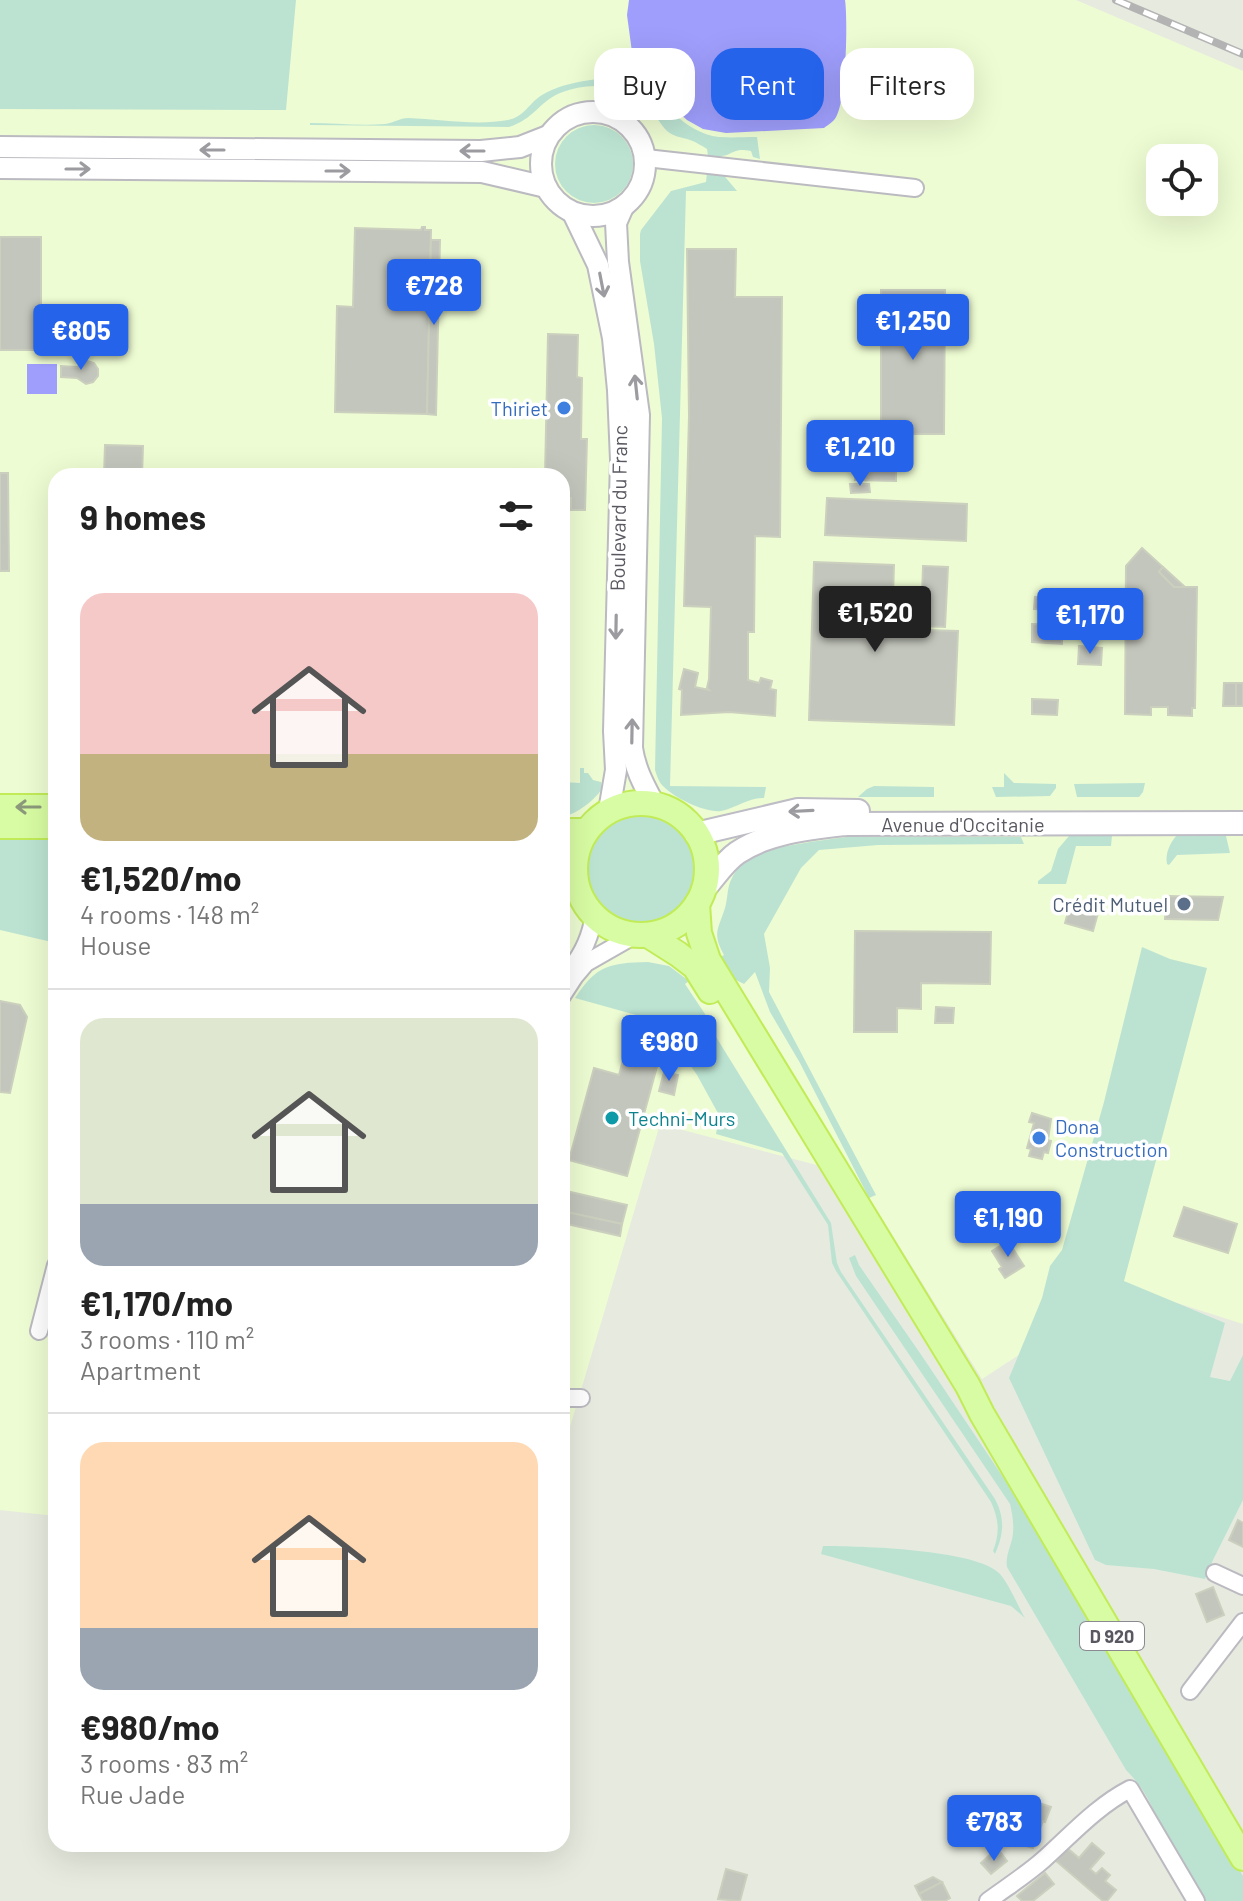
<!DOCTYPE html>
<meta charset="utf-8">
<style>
:root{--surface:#fff;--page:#f6f6f6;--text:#222;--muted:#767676;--line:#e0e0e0;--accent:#2563eb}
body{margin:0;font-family:Barlow,sans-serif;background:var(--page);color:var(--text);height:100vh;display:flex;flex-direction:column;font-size:30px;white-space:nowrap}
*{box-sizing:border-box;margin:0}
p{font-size:26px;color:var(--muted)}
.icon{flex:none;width:44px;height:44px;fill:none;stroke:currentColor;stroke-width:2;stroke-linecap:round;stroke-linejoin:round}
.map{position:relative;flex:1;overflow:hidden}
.panel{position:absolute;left:48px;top:468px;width:522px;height:1384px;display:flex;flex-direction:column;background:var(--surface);border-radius:24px;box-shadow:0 8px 32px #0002}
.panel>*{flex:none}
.guide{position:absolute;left:594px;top:48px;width:528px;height:72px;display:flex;gap:16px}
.fabs{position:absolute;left:1146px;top:144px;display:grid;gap:16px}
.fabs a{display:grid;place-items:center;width:72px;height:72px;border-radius:16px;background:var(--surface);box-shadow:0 8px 32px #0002;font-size:40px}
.price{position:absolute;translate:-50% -68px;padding:0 18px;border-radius:8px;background:var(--accent);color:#fff;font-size:26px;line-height:52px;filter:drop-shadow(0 2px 4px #0008)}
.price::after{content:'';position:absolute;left:50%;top:48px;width:24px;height:18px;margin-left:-12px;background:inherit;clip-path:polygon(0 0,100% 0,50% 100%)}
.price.on{background:#222;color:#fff}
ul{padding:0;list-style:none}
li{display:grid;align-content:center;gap:16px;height:424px;padding:0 32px}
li+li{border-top:2px solid var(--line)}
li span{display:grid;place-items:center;height:248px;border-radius:24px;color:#555}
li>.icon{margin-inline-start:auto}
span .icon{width:144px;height:144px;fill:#fffc;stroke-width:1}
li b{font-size:34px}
h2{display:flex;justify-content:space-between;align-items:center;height:96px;padding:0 32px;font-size:34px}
.chip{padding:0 28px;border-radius:24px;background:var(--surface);box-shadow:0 8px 32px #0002;font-size:28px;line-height:72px}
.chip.on{background:var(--accent);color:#fff}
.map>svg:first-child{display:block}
.commercial{fill:#eefcd3;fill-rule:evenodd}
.green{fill:#bce3d2}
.water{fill:#9f9efc}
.building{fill:#c3c6bc;stroke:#cbcfbe;stroke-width:2}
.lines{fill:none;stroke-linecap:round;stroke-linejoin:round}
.minor-casing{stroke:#bbbac1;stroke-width:20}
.tertiary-casing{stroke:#bbbac1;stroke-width:24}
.secondary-casing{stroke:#bebcc5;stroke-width:26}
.primary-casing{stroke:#c1ec57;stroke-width:28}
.minor{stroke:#fff;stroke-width:16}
.tertiary{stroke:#fff;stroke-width:20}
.secondary{stroke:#fff;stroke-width:22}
.primary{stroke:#d8fca3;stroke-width:24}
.rail-casing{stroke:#b3b3b4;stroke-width:8}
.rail{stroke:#fff;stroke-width:5;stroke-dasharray:15;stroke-linecap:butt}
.oneway{stroke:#9b9ba0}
.oneway2{stroke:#8c9a7b}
.shop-dot{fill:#3f7fe0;stroke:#fff;stroke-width:3}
.service-dot{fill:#5c6f8a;stroke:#fff;stroke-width:3}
.culture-dot{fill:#0f9aa8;stroke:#fff;stroke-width:3}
.labels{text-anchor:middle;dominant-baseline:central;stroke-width:7;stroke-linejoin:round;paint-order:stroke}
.shield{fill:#fff;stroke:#8b8a90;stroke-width:2}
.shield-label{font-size:18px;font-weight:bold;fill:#595860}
.shop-label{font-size:20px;fill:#366cbe;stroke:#fff;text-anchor:end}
.street-label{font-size:20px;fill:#595860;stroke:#fff}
.service-label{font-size:20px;fill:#4e5e75;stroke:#fff;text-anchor:end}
.culture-label{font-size:20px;fill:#0d838f;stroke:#fff;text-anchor:start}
</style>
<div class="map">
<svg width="1243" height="1901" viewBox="0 0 1243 1901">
<rect width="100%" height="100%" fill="#e7ebdf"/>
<path class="commercial" d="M0 0H1076L1243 71V1324L1124 1286 982 1379 855 1175 660 1124 562 1454V476H56V1516L0 1510ZM1160 158H1204V202H1160Z"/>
<g class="green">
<path d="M0 0H296L286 110 0 109Z"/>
<path d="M639 75C660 99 684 133 719 137 731 138 745 137 757 137L760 159 753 157 751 151C739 149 737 150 727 155 721 157 713 156 708 156L707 149C702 146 696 142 690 140 682 137 674 137 667 131 660 124 655 114 648 106 623 84 591 81 560 93 539 102 534 119 509 127L310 125V123C334 123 360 126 385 124 393 123 400 118 408 118 440 119 476 126 508 120 524 117 529 103 542 95 568 79 609 78 639 75Z"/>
<circle cx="594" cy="164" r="39"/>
<path d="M707 172H721L737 191H686L670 786 766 787 764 798C749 797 736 808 721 811 705 813 675 798 664 787 659 783 657 776 655 770L662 418 654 344 640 261V234L641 230 671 191 706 182Z"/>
<path d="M580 768H584V773H588L593 780 601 782 602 789C592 803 578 812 562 818V782L580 783Z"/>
<path d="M1004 773 1014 783 1056 784V788L1050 796 996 797 992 787H1004Z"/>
<path d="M1145 783 1143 792 1139 797H1077L1074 784Z"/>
<path d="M874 786 934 787V797H858L867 789Z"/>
<circle cx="640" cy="871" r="55"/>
<path d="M1177 835 1226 836 1230 853 1177 855 1169 865 1167 864C1165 853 1170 843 1177 835Z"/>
<path d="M1069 836H1112L1111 846H1076L1066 884H1038V881L1051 871 1058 849Z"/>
<path d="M847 837H1021L1024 844 878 845 819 850 801 868 764 934 770 968 769 992 876 1195 869 1198 800 1063 770 1012 755 972 744 984 734 979 717 959 724 955C712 933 718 930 725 908 728 898 727 886 732 878 734 873 740 866 743 862 761 847 823 840 847 837Z"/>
<path d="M0 840H56V943L0 930Z"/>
<path d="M1142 947 1170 959 1207 968 1124 1281 1225 1323 1210 1377 1230 1381 1243 1355V1500L1211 1564 1205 1579 1154 1569 1106 1565 1095 1560 1009 1378 1042 1298 1050 1266 1062 1250 1104 1102Z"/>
<path d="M648 962 669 966 689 981 685 984 707 1017 713 1032 831 1223 837 1263 841 1272 995 1499C1005 1518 1004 1534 995 1554L993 1551C1000 1532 999 1520 991 1502L836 1271 832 1263 828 1225 782 1153 716 1134 719 1115 697 1075 679 1049 673 1048 668 1066 641 1058V1056L627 1052 636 1015 575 998C597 965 609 963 648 962Z"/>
<path d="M855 1255 859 1265 922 1356 1029 1516 1243 1876V1901H1204L1157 1819C1150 1800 1141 1785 1126 1770L1007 1567C1005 1555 1012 1545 1013 1533 1014 1523 1012 1513 1010 1504L856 1276 849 1258Z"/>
<path d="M823 1546C859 1546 977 1549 1000 1574 1010 1586 1017 1604 1025 1618L1011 1606 821 1554Z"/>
</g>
<g class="water">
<path d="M629 0H845C848 20 846 98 837 115 835 121 829 124 824 128L726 133 703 129 687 120 668 103 649 79 632 52 627 15Z"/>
<rect x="27" y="364" width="30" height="30"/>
</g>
<g class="building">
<path d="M422 227H425V230H431L427 414 335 412 337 306 353 307 355 228 421 230Z"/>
<rect x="0" y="237" width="41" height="113"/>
<path d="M431 240H440L436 415 427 414Z"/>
<path d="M687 249H736L735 297H782L780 537 755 536 754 632H748V680L759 683 761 678 772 681 770 689 776 690 775 716 729 712 681 715 682 690 679 689 684 669 698 673 695 687 709 690 707 688 709 679 711 607 684 606 689 416Z"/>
<path d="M881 290H945L944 434H881Z"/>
<path d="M548 334 578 335 577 377 582 378 581 439H587L585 510H571V498L562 497V476H545Z"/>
<path d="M87 361 94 363 98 369V376L93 382 86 384 77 378 61 377V366L77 367Z"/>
<path d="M105 445 143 446 142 476H104Z"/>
<path d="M856 468 896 469V481L855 480Z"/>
<path d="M0 473H8L9 571H0Z"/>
<path d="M850 484H869L870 492 851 493Z"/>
<path d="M827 498 967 504 966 541 825 535Z"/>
<path d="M1142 548 1163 567 1159 572 1174 587H1197L1195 708H1192V716L1168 715V707H1151V715L1125 714 1126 566Z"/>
<path d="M814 562 894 565 892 629 958 631 954 725 809 720Z"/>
<path d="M923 566 948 567 945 627 921 626Z"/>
<path d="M1163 567 1185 587H1174L1159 572Z"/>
<path d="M1035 597H1057L1056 610 1034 609Z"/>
<path d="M1032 624 1062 625V644L1032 642Z"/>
<path d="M1079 646 1102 648 1101 665 1078 664Z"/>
<path d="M1224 683H1236V706H1223Z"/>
<rect x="1236" y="683" width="7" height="23"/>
<path d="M1032 699 1058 700 1057 715 1032 714Z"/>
<path d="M1166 896 1223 897 1218 920 1165 919Z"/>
<path d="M1070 905 1098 913 1093 931 1065 923Z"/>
<path d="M855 931 991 932 990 984 921 983V1009L897 1008V1032H854Z"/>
<path d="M0 1001 20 1005 27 1017 10 1093 0 1092Z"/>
<path d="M936 1007 954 1008 953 1023H935Z"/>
<path d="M636 1057 658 1063 627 1176 569 1160 594 1068 619 1075 623 1060 634 1064Z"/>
<path d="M664 1072 678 1075 674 1095 659 1091Z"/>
<path d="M1032 1113 1051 1119 1048 1140 1051 1141 1048 1153 1044 1152 1042 1159 1029 1156 1031 1149 1027 1148 1034 1123 1029 1122Z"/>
<path d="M562 1190 627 1205 622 1224 562 1211Z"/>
<path d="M1184 1207 1237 1224 1228 1253 1174 1236Z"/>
<path d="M562 1211 622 1224 620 1236 562 1223Z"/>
<path d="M1008 1241 1024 1266 1005 1278 999 1269 1002 1267 992 1251Z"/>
<path d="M1238 1520 1243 1523V1547L1229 1540Z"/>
<path d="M1213 1587 1224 1615 1207 1622 1196 1594Z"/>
<path d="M1029 1800 1051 1807 1045 1822 1043 1821 1038 1834 1015 1828 1013 1827 1014 1825 1007 1822 1014 1808 1020 1810 1021 1808 1024 1809Z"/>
<path d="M1015 1828 1038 1834 1033 1848 1010 1841Z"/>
<path d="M1092 1843 1104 1853 1090 1869 1096 1874 1102 1868 1110 1875 1105 1881 1116 1890 1107 1901H1103L1056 1861 1067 1848 1079 1858Z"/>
<path d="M992 1853 996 1857 1001 1853 1007 1861 991 1874 981 1863Z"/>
<path d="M726 1869 747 1875 740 1901 718 1899Z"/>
<path d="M1045 1873 1054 1884 1033 1901H1022L1017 1896Z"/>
<path d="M933 1877 942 1882 919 1894 915 1886Z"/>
<path d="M942 1882 950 1898 945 1901H923L919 1894Z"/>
</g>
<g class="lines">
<defs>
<g id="minor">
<path d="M646 158 915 188"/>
<path d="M571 968C584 952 591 935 594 915"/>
<path d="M562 996 575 976 586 963 635 935"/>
<path d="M39 1331 56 1265"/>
<path d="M562 1398H581"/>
<path d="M1215 1573 1243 1586"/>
<path d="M1190 1691 1243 1622"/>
<path d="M988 1901C1007 1887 1026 1875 1043 1860 1071 1835 1097 1806 1130 1789L1196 1901"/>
</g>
<g id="tertiary">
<circle cx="593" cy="164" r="52"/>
<path d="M0 147 481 151 520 147 548 136"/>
<path d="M0 168 482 172 546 187"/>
<path d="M623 207 616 223 618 262 639 415 632 748C635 769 644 785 654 804"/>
<path d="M573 213 598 265 613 338 618 390 621 460 614 731 616 770 609 811"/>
</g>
<g id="secondary">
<path d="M696 834 798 810 858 811"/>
<path d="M703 890C714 878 724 862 737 853 768 832 810 828 846 824L1243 823"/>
</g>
<g id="primary">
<circle cx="641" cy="869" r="66"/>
<path d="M0 807H56"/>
<path d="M0 826H56"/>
<path d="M562 831H586"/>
<path d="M697 904 699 933 708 960 968 1386 982 1414 1243 1858"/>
<path d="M648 935 678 954 695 967 710 991"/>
</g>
</defs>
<use href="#minor" class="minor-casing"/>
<use href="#tertiary" class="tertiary-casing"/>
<use href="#secondary" class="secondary-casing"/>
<use href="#primary" class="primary-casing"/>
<use href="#minor" class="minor"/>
<use href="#tertiary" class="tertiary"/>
<use href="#secondary" class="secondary"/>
<use href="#primary" class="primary"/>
<defs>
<path id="rail" d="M1116 0 1243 54"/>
</defs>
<use href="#rail" class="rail-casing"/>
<use href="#rail" class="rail"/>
</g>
<defs><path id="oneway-shaft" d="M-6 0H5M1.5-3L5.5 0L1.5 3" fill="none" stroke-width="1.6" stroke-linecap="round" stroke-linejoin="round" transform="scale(2)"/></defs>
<g class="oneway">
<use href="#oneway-shaft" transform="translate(212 150) rotate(-180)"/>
<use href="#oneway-shaft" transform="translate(472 151) rotate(180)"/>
<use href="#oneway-shaft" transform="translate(78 169)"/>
<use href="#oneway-shaft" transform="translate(338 171)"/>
<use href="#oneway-shaft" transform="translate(602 285) rotate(79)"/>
<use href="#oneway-shaft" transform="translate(636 387) rotate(-96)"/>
<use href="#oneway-shaft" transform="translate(616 627) rotate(91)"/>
<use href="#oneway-shaft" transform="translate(632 731) rotate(-89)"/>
<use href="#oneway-shaft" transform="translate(801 811) rotate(177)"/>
</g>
<use class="oneway2" href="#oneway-shaft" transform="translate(28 807) rotate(-180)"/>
<g class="shop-dot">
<circle cx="564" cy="408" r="8"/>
<circle cx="1039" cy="1138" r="8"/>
</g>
<circle class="service-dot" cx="1184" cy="904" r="8"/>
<circle class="culture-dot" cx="612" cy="1118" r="8"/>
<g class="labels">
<rect class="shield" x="1080" y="1622" width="64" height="28" rx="6"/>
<g class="shield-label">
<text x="1112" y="1636">D 920</text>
</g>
<g class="shop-label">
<text x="548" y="408">Thiriet</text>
<text x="1055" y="1126" text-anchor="start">Dona<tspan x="1055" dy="23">Construction</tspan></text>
</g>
<g class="street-label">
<text transform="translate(618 508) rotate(-89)">Boulevard du Franc</text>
<text x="963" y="824">Avenue d'Occitanie</text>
</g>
<g class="service-label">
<text x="1168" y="904">Crédit Mutuel</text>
</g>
<g class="culture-label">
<text x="628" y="1118">Techni-Murs</text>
</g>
</g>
</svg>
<div class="fabs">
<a><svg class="icon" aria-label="locate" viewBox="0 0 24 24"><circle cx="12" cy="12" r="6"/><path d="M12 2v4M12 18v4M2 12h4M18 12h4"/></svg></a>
</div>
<b class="price" style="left:434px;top:327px">€728</b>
<b class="price" style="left:913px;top:362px">€1,250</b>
<b class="price" style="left:81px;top:372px">€805</b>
<b class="price" style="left:860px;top:488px">€1,210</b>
<b class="price on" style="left:875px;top:654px">€1,520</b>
<b class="price" style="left:1090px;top:656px">€1,170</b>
<b class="price" style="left:669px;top:1083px">€980</b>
<b class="price" style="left:1008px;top:1259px">€1,190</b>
<b class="price" style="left:994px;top:1863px">€783</b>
<div class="guide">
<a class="chip">Buy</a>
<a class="chip on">Rent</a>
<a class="chip">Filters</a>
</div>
<section class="panel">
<h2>9 homes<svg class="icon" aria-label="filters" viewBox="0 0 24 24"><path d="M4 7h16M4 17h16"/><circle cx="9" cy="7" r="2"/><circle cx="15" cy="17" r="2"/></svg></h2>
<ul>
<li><span style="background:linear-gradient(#f6c9c9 65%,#c2b280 0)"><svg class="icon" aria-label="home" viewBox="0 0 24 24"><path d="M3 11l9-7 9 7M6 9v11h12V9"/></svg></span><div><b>€1,520/mo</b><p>4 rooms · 148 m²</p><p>House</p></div></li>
<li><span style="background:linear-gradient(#dfe7d0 75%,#9aa5b1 0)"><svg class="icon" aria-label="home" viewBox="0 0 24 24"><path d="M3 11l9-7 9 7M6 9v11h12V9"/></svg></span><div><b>€1,170/mo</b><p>3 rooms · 110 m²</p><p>Apartment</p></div></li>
<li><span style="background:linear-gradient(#ffd9b3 75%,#9aa5b1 0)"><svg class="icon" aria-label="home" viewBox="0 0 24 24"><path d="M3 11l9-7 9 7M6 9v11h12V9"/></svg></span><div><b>€980/mo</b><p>3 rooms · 83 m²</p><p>Rue Jade</p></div></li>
</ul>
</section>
</div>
